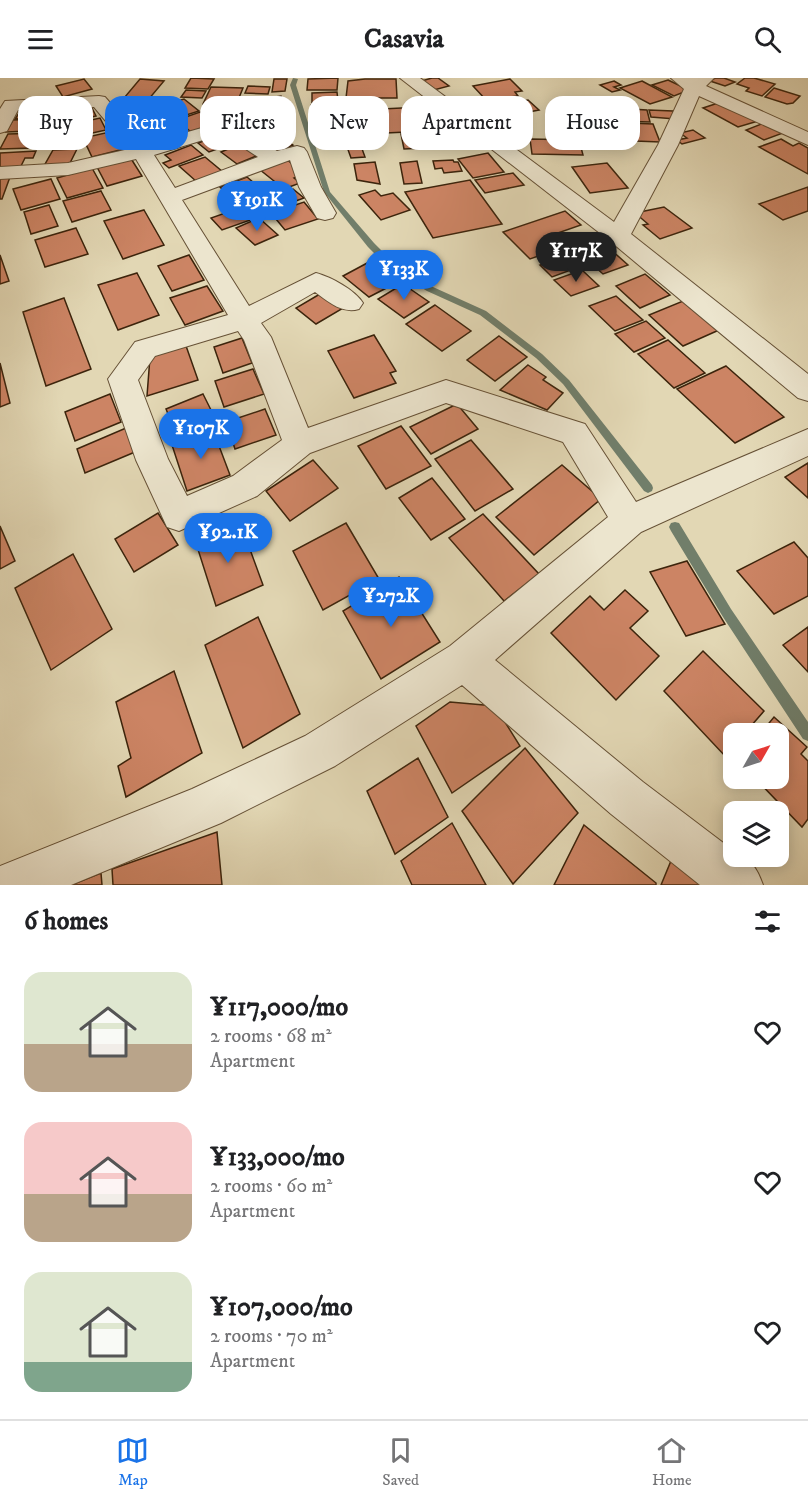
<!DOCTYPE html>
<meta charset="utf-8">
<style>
:root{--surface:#fff;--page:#f6f6f6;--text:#202124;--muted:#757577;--line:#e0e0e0;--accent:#1a73e8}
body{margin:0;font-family:"IM FELL DW Pica",serif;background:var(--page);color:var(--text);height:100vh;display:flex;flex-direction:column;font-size:22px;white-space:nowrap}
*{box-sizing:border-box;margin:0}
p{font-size:20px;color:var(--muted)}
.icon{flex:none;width:33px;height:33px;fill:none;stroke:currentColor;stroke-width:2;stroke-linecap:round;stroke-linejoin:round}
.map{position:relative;height:807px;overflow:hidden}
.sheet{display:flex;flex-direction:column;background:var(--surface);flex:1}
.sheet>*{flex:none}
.guide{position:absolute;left:18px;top:18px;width:772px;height:54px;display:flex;gap:12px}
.needle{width:39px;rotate:51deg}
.buttons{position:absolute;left:723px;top:645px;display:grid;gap:12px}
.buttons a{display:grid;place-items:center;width:66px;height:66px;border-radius:12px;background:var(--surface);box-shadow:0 3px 15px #0003;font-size:30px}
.price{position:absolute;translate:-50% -51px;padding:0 14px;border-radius:21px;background:var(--accent);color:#fff;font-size:20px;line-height:39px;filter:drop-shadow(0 2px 3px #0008)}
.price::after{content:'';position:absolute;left:50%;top:36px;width:18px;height:14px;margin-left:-9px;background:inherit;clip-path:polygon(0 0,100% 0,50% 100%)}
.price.active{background:#222;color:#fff}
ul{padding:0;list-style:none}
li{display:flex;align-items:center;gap:18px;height:150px;padding:0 24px}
li span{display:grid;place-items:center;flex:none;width:168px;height:120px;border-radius:18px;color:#555}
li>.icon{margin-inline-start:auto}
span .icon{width:72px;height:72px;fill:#fffc;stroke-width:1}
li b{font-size:26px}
h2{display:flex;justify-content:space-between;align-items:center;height:72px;padding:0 24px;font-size:26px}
.chip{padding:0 21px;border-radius:18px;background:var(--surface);box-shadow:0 3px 15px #0003;font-size:21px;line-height:54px}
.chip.active{background:var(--accent);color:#fff}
header{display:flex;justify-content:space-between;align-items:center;height:78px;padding:0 24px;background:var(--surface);font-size:27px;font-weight:700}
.menu{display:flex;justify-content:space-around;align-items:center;height:84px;border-top:2px solid var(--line);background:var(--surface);font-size:16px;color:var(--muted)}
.menu a{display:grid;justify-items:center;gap:3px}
.menu .active{color:var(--accent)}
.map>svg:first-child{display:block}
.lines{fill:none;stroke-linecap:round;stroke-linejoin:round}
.stream{fill:#717e6a;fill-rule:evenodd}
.building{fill:#cc8464;stroke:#3c240c;stroke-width:1.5}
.minor-casing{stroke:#665136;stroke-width:2}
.minor{fill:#ece5ce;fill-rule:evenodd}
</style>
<header><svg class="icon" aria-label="menu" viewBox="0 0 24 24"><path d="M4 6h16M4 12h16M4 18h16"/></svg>Casavia<svg class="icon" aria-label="search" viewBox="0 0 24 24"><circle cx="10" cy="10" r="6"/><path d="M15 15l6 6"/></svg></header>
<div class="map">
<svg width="808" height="807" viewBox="0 0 808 807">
<rect width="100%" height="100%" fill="#e2d7b4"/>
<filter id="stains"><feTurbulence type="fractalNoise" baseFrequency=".00333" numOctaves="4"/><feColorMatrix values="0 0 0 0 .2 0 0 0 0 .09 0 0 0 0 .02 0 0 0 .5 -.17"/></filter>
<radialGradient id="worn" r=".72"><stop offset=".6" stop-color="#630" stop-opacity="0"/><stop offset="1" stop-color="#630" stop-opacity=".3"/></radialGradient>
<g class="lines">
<g class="stream">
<path d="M293 0 298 1 296 7 330 114 374 165 396 187 433 209 486 233 542 276 569 302 652 407 653 410 652 413 648 415 644 413 563 306 536 280 480 237 427 213 390 191 368 169 324 114 290 7Z"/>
<path d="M675 444 679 445 731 531 808 644V663L803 661 723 539 671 453 669 449 671 445Z"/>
</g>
</g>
<g class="building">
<path d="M191 0 214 1 208 11 185 10Z"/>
<path d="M338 0 337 12H307L308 1Z"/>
<path d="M432 0H438L449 8 430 13 418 4Z"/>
<path d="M715 0H724L735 4 725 8 710 3Z"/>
<path d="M745 0H754L775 6 762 18 746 13 749 10 737 6Z"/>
<path d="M84 1 92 11 63 19 56 8Z"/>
<path d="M140 1 164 3 148 22 124 20Z"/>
<path d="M274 1H287L285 13 272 14Z"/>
<path d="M365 1H396L397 20H346L348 3Z"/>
<path d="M510 1 522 13 515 14 518 18 486 22 473 8Z"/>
<path d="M668 2 689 12 674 18 652 7Z"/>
<path d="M614 3 621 7 614 9 620 12 612 14 600 7Z"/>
<path d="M642 3 672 19 650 26 620 10Z"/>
<path d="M248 8 270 9 268 16 245 15Z"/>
<path d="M211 9 243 10 236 27 203 26Z"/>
<path d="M774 10 800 18 793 25 787 26 765 19Z"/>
<path d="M186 12 206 13 202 20 181 19Z"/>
<path d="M337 14 338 23 312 25V15Z"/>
<path d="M281 18 289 44 262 47 255 22Z"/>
<path d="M184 21 199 33 139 52 126 39Z"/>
<path d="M528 22 539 32 493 41 483 30Z"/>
<path d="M721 24 758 43 738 49 703 30Z"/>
<path d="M339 26V30L311 32V27Z"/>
<path d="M56 27 50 39 15 41 23 29Z"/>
<path d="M91 28 96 38 67 45 63 35Z"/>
<path d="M223 28 246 38 224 46 208 33Z"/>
<path d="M580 28 595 58 570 59 560 37H552L548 29Z"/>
<path d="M421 29 427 53 324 58 323 34Z"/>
<path d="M612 30 647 32 650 44 615 43Z"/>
<path d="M649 32 673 33 675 41 651 39Z"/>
<path d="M200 34 214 46 191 54 177 42Z"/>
<path d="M62 40 56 52 6 54 13 42Z"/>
<path d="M100 40 106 52 79 58 73 46Z"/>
<path d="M243 41 261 52 248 58 230 46Z"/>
<path d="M169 44 183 57 156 67 142 53Z"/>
<path d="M630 45 653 46 660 64 635 63Z"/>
<path d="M764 45 783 55 764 62 746 52Z"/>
<path d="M276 49 288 57 281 59 293 67 275 75 254 60 268 55 265 53Z"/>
<path d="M693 52 705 60 682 66 677 62 687 60 680 55Z"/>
<path d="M114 53 124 71 92 79 83 60Z"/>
<path d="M458 53 460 59H465L468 67 439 69 435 55Z"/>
<path d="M71 54 63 70 36 71 45 55Z"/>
<path d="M218 54 225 59 229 57 237 64 209 74 198 65 209 61 206 58Z"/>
<path d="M41 55 33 70 0 71 8 56Z"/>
<path d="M420 55 424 70 404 71 401 56Z"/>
<path d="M357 57 365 79 351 80 346 66 331 68 329 61Z"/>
<path d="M530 61 579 62 583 77 532 76Z"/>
<path d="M781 61 793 68 799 65 808 70V96L759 69Z"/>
<path d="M245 64 261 76 237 86 221 74Z"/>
<path d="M191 67 203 77 169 90 163 85 171 82 165 77Z"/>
<path d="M77 71 69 87 44 88 53 72Z"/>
<path d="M36 73 33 80H25L20 90 0 91V75Z"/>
<path d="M488 75 504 94 473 100 458 81Z"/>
<path d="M130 79 142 98 107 108 97 89Z"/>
<path d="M205 79 223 94 197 104 179 88Z"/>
<path d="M286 81 300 92 299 98 294 100 300 105 284 111 259 91Z"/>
<path d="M453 82 454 84H458L462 93 444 95 442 90 435 91 433 83Z"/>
<path d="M417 83 422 105 404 106 400 85Z"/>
<path d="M375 84 380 106 357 102 354 86Z"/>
<path d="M607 85 628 110 590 115 572 89Z"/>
<path d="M92 90 103 110 67 120 57 100Z"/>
<path d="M513 95 524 107 485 115 475 102Z"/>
<path d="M10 99 2 121H0V100Z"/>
<path d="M247 99 268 117 240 128 220 109Z"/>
<path d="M51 101 60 121 21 132 13 111Z"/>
<path d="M470 102 502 146 433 160 405 114Z"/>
<path d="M808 109V133L783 142 759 126Z"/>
<path d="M293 111 304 120 274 131 264 122Z"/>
<path d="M375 112 381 118 393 115 410 132 381 142 359 117Z"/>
<path d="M101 113 111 132 72 144 63 123Z"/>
<path d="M304 124 318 141 285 152 271 135Z"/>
<path d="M49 127 58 148 31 156 24 134Z"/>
<path d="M248 127 259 139 222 152 211 140Z"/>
<path d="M664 129 692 150 660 161 643 147 648 146 635 135Z"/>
<path d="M144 132 164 167 123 181 104 143Z"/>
<path d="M565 133 581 147 549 158 561 170 530 181 503 154Z"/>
<path d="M259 140 278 157 255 167 236 150Z"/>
<path d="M76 150 88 176 45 189 35 162Z"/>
<path d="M600 162 628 187 603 196 575 171Z"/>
<path d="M0 177 9 203 0 206Z"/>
<path d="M189 177 204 202 172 213 158 188Z"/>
<path d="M566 178 579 189 552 199 540 187Z"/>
<path d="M371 183 398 204 369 219 343 198Z"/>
<path d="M582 192 599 208 571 218 554 202Z"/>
<path d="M137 195 159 237 118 252 98 207Z"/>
<path d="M645 196 670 217 640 230 616 208Z"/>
<path d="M403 206 429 224 404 240 378 221Z"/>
<path d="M207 208 223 233 185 247 170 220Z"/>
<path d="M325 213 345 229 316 246 296 230Z"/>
<path d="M616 218 643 242 615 253 589 228Z"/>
<path d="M64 220 91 291 46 308 23 234Z"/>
<path d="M683 223 719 252 683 268 649 237Z"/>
<path d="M435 227 471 253 442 273 406 246Z"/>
<path d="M646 243 665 260 634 274 615 256Z"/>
<path d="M374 257 396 293 390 295 396 305 354 320 328 273Z"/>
<path d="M499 258 527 279 495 303 467 282Z"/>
<path d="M242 260 252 285 223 295 214 269Z"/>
<path d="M668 262 705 295 674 310 638 276Z"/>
<path d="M185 265 198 302 147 318 150 279Z"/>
<path d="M0 285 10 325 0 329Z"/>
<path d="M528 287 546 299 543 302 563 315 547 332 500 312Z"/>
<path d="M726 288 784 339 735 365 677 311Z"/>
<path d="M253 291 264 316 224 329 215 303Z"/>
<path d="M110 316 121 344 75 363 65 334Z"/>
<path d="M203 316 216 342 177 358 166 331Z"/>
<path d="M457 326 478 351 431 376 410 349Z"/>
<path d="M265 331 276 357 235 371 226 344Z"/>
<path d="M401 348 431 388 386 411 358 368Z"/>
<path d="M126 350 135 374 85 395 77 371Z"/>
<path d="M213 352 230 397 187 413 172 367Z"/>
<path d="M471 362 513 411 475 433 435 381Z"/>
<path d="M313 382 338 410 290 443 266 413Z"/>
<path d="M808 385V420L785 399Z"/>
<path d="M562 387 601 421 534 477 496 439Z"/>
<path d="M432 400 465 441 431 462 399 420Z"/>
<path d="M158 435 178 467 134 494 115 461Z"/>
<path d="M483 436 539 496 504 523 449 460Z"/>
<path d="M240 444 263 507 216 528 195 462Z"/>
<path d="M346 445 379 501 323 532 293 473Z"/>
<path d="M0 448 15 483 0 491Z"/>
<path d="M794 464 808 480V518L774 536 737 493Z"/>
<path d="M73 476 112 551 51 592 15 510Z"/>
<path d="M687 483 725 546 686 558 650 494Z"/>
<path d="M399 499 440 564 381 601 343 533Z"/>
<path d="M625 512 648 533 630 550 659 578 616 622 551 555 590 518 604 532Z"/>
<path d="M258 539 300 636 243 670 205 567Z"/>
<path d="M808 549V594L783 567Z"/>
<path d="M703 573 764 633 744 656H734V668L725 678 664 613Z"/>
<path d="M174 593 202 675 126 719 118 688 131 680 116 624Z"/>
<path d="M450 624 495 628 520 668 452 715 416 648Z"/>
<path d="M774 639 807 669 801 676 808 683V741L802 749 755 700H778V656H760Z"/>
<path d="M525 670 578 735 513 806 462 733Z"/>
<path d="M418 680 448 739 395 776 367 713Z"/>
<path d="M452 745 486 807H412L401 783Z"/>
<path d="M584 747 656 805V807H554Z"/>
<path d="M217 754 222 807H113L112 791Z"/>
<path d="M673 778 709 807H661Z"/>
<path d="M101 795 102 807H71Z"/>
</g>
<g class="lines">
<defs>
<g id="minor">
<path d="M400 0H420L614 144 658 67 684 11 671 0H714L706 8 808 54V67L699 18 678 67 631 156 808 296V323L798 320 610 163Z"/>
<path d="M99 18 105 19 146 66 226 43 233 45 277 73 297 68 304 70 307 74 321 109 336 135 333 140 325 142 317 140 299 109 290 82 182 122 249 228 316 195C331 199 355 212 363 225L359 231C342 236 329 224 315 214L261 245 271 259 308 350 446 302 585 346 636 424 808 351V378L641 454 495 582 643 704 734 773V778C751 778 758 793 763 807H700L611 736 462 607 335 688 221 745 71 807H0V788L192 711 305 658 450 568 608 439 563 364 446 325 310 375 257 418 179 453 167 449 136 382 108 301 135 264 228 237 136 81 68 97 0 101V89L68 85 129 71 94 29 18 32 7 53 0 55V31L5 23ZM223 56 258 79 175 110 154 77ZM238 253 244 262 282 362 233 398 187 418 168 381 138 302 155 278Z"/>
</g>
</defs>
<use href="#minor" class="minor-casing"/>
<use href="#minor" class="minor"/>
</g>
<rect width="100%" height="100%" filter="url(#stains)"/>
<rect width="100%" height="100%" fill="url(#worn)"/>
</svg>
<div class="buttons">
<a><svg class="needle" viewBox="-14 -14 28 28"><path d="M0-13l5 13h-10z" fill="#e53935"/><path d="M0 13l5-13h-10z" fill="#757577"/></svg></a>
<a><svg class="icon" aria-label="layers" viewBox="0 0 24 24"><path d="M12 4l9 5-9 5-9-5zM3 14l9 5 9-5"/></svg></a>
</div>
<b class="price" style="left:257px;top:154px">¥191K</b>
<b class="price active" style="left:576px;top:205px">¥117K</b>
<b class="price" style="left:404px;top:223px">¥133K</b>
<b class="price" style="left:201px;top:382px">¥107K</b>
<b class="price" style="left:228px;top:486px">¥92.1K</b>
<b class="price" style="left:391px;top:550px">¥272K</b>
<div class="guide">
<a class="chip">Buy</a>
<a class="chip active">Rent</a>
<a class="chip">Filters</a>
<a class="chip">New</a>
<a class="chip">Apartment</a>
<a class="chip">House</a>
</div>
</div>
<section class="sheet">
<h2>6 homes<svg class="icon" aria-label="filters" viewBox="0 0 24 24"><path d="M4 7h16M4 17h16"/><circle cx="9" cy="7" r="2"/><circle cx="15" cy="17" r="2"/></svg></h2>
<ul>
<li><span style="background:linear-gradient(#dfe7d0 60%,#b9a48a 0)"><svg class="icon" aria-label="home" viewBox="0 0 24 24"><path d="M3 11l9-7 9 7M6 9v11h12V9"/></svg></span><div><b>¥117,000/mo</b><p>2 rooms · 68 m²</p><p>Apartment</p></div><svg class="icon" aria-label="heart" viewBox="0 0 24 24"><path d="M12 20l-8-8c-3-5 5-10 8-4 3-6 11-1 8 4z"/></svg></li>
<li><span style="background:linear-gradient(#f6c9c9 60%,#b9a48a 0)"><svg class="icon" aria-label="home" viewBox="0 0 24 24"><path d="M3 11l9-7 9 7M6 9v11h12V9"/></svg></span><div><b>¥133,000/mo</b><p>2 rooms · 60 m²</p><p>Apartment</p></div><svg class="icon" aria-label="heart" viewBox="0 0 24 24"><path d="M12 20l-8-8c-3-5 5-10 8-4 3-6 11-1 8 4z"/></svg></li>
<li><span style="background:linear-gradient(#dfe7d0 75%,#7fa58c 0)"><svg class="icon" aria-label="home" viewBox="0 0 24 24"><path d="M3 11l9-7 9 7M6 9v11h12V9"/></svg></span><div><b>¥107,000/mo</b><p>2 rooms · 70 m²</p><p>Apartment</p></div><svg class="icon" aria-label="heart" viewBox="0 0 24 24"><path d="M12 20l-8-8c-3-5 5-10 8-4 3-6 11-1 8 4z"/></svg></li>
</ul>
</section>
<nav class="menu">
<a class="active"><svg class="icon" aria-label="map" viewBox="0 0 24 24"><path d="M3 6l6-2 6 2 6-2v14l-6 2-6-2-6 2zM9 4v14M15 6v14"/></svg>Map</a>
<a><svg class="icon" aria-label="saved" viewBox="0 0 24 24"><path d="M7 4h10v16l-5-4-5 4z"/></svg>Saved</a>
<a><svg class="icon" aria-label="home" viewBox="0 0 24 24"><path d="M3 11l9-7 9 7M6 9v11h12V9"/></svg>Home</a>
</nav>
